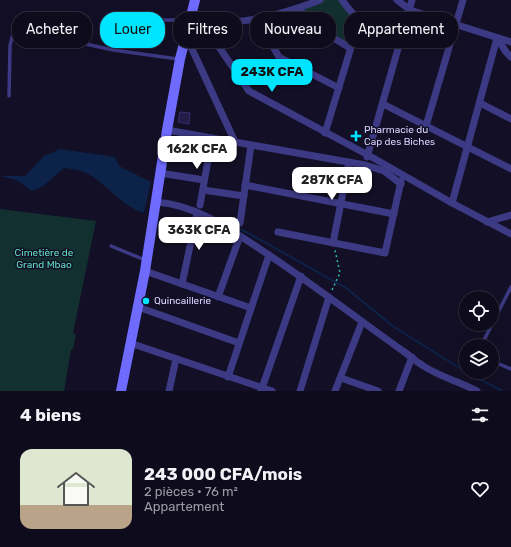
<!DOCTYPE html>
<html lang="fr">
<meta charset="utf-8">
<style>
:root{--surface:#0e0b1c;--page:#171425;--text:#f1f3f6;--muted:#9b9ba3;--line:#2e2b3b;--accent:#00e5ff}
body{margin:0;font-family:Rubik,sans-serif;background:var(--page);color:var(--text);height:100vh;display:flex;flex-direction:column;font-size:15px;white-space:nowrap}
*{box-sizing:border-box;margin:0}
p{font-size:13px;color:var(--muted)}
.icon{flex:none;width:22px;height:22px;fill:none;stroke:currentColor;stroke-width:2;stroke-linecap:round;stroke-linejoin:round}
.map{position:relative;height:391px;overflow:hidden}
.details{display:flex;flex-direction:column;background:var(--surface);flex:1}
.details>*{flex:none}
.guide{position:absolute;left:12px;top:12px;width:487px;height:36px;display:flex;gap:8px}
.tools{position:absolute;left:459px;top:291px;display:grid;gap:8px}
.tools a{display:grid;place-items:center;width:40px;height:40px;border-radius:50%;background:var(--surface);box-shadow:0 4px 16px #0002,0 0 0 1px var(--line);font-size:20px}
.price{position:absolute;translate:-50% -34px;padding:0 9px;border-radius:8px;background:#fff;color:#222;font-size:13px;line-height:26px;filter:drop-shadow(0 1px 2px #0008)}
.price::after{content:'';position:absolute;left:50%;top:24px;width:12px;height:9px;margin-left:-6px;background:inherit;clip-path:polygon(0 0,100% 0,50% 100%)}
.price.on{background:var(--accent);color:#111}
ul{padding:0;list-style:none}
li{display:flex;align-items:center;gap:12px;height:100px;padding:0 20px}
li+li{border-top:1px solid var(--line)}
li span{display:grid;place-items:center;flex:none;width:112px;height:80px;border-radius:12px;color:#555}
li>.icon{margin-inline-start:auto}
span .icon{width:48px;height:48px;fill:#fffc;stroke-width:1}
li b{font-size:17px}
h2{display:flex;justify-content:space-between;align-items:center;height:48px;padding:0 20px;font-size:17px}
.pill{padding:0 14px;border-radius:16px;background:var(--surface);box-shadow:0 4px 16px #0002,0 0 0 1px var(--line);font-size:14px;line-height:36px}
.pill.on{background:var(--accent);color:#111}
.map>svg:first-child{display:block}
.green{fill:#12302f}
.water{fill:#0c2248}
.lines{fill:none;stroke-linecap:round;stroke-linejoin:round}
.stream{stroke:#0c2248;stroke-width:2}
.building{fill:#241b47;stroke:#3b2d73}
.path{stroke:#2fb8b0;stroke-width:1.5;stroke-dasharray:2 3;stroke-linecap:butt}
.lane{stroke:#3d3a85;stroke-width:3.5}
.street{stroke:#3d3a85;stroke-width:7}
.secondary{stroke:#6f6bff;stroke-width:10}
.poi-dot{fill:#00e5ff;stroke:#130f26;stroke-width:1.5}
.labels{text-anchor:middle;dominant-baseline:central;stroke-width:3;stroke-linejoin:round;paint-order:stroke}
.poi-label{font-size:10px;fill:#d9d4ff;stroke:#130f26;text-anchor:start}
.park-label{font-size:10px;fill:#5fe0c0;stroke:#130f26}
</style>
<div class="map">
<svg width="511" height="391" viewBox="0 0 511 391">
<rect width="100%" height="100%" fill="#130f26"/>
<g class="green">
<path d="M323 0H341L359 22 351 45 310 22 300 9Z"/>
<path d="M0 209 96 221 73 333 76 335 73 349 71 350 64 391H0Z"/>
</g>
<path class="water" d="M60 149 115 157 119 166 151 182 144 213C121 206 108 185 88 174 81 170 71 169 64 168L42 187 32 191 16 180 0 176H25L44 156Z"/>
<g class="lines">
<g class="stream">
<path d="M219 219 248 233 346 288 394 327 466 372"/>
<path d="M466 372 502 391"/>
</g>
</g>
<path class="building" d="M180 112 190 113 189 124 178 122Z"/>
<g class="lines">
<path class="path" d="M332 290 340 273 335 250"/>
<g class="lane">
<path d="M104 22 127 16H133L149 20H173L188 21"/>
<path d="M9 96 10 46 12 37 22 33 54 37 113 50 178 59"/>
<path d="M111 246 145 260"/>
<path d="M481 346 511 287"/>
<path d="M492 361 511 369"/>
</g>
<g class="street">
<path d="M342 0C359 24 374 33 400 46"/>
<path d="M397 0 410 10 511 42"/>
<path d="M299 8 309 23 350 48"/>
<path d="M191 17 208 31 249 91 368 155 452 203 511 234"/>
<path d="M257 19 279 57 339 88"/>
<path d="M203 27C221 22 239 22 258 19 279 14 300 8 320 0"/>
<path d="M186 36 235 142"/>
<path d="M497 38 506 52 511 57"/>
<path d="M480 103 511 119"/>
<path d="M383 104 511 169"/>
<path d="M426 126 463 0"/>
<path d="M167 130 365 165 384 171 401 184"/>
<path d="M325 133 359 21"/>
<path d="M367 157 412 0"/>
<path d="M160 173 204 180"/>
<path d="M245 185 394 214"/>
<path d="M203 190 244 196"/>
<path d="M156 202C199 205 234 232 269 255 315 286 358 319 403 351 409 355 415 361 422 365 439 377 459 381 477 391"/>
<path d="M452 203 497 38"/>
<path d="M200 205 212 138"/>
<path d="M487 222 511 215"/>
<path d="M240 223 251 145"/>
<path d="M278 232 385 253 401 181"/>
<path d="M333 243 349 162"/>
<path d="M145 271 251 308"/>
<path d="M182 284 197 213"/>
<path d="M218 297 240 236"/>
<path d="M138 307 239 343"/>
<path d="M130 343 272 391"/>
<path d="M228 377 269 255"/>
<path d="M341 378 378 391"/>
<path d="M169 391 176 359"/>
<path d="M261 391 301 276"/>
<path d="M300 391 329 297"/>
<path d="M335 391 362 322"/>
<path d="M399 391 412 357"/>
</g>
<path class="secondary" d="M121 391 145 271 167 130 180 59 195 0"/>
</g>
<g class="poi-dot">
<path d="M354 130h4v4h4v4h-4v4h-4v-4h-4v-4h4z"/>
<circle cx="146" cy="301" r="4"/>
</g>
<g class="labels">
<g class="poi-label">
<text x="364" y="130">Pharmacie du<tspan x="364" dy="12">Cap des Biches</tspan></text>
<text x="154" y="301">Quincaillerie</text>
</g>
<g class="park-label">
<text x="44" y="253">Cimetière de<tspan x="44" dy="12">Grand Mbao</tspan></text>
</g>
</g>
</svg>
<div class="tools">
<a><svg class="icon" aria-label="locate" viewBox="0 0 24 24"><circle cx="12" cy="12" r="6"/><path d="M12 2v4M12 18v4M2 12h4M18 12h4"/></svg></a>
<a><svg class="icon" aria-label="layers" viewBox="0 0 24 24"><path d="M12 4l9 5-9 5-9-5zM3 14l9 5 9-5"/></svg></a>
</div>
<b class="price on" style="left:272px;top:93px">243K CFA</b>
<b class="price" style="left:197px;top:170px">162K CFA</b>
<b class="price" style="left:332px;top:201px">287K CFA</b>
<b class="price" style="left:199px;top:251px">363K CFA</b>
<div class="guide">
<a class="pill">Acheter</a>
<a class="pill on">Louer</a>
<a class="pill">Filtres</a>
<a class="pill">Nouveau</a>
<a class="pill">Appartement</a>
</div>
</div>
<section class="details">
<h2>4 biens<svg class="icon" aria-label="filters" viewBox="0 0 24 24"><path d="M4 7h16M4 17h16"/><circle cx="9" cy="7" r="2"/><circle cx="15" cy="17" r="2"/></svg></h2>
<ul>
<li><span style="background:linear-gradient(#dfe7d0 70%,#b9a48a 0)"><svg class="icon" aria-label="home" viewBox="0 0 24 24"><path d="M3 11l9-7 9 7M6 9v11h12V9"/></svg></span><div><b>243 000 CFA/mois</b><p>2 pièces · 76 m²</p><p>Appartement</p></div><svg class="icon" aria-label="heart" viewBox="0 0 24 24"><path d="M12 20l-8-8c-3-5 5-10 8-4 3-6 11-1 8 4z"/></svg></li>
</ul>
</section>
